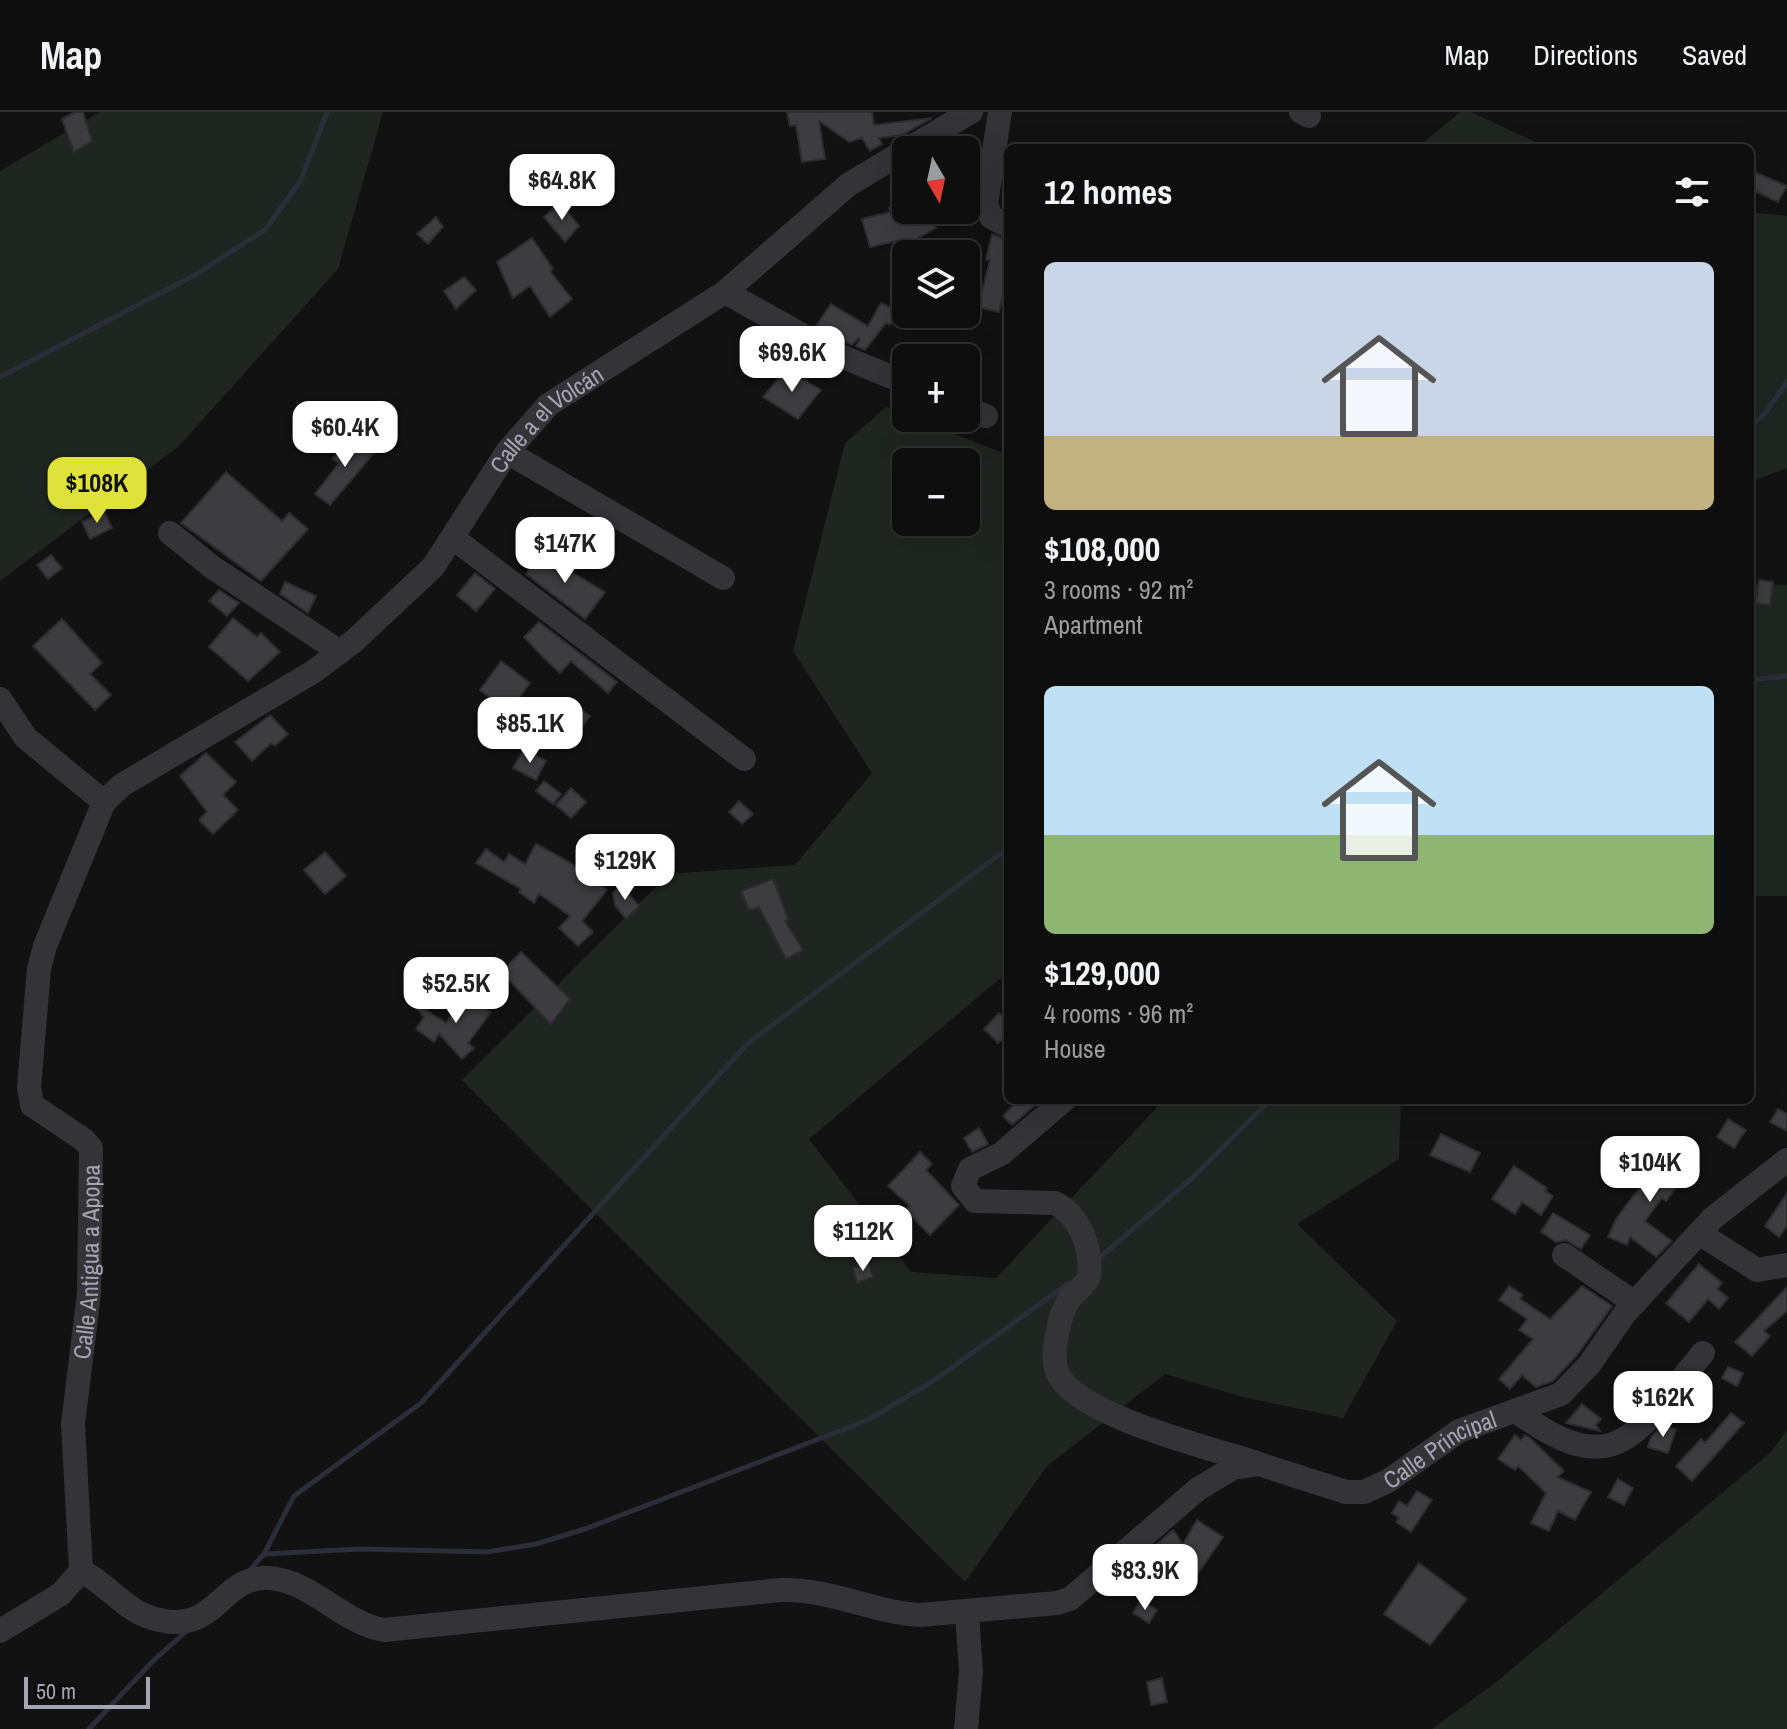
<!DOCTYPE html>
<meta charset="utf-8">
<style>
:root{--surface:#0e0e0e;--page:#1c1c1c;--text:#f1f3f6;--muted:#9b9c9e;--line:#2e2e2e;--accent:#dfe23b}
body{margin:0;font-family:"Archivo Narrow",sans-serif;background:var(--page);color:var(--text);height:100vh;display:flex;flex-direction:column;font-size:30px;white-space:nowrap}
*{box-sizing:border-box;margin:0}
p{font-size:26px;color:var(--muted)}
.icon{flex:none;width:44px;height:44px;fill:none;stroke:currentColor;stroke-width:2;stroke-linecap:round;stroke-linejoin:round}
.map{position:relative;flex:1;overflow:hidden}
.sheet{position:absolute;left:1004px;top:32px;width:750px;height:960px;display:flex;flex-direction:column;background:var(--surface);border-radius:12px;box-shadow:0 8px 32px #0002,0 0 0 2px var(--line)}
.sheet>*{flex:none}
.needle{width:52px;rotate:171deg}
.fabs{position:absolute;left:892px;top:24px;display:grid;gap:16px}
.fabs a{display:grid;place-items:center;width:88px;height:88px;border-radius:12px;background:var(--surface);box-shadow:0 8px 32px #0002,0 0 0 2px var(--line);font-size:40px}
.scale{position:absolute;left:24px;bottom:20px;width:126px;box-sizing:border-box;padding-left:8px;border:4px solid #a5a4b3;border-top:0;font-size:22px;line-height:28px;white-space:nowrap;color:#a5a4b3;-webkit-text-stroke:6px #0d0d0e;paint-order:stroke}
.price{position:absolute;translate:-50% -68px;padding:0 18px;border-radius:16px;background:#fff;color:#222;font-size:26px;line-height:52px;filter:drop-shadow(0 2px 4px #0008)}
.price::after{content:'';position:absolute;left:50%;top:48px;width:24px;height:18px;margin-left:-12px;background:inherit;clip-path:polygon(0 0,100% 0,50% 100%)}
.price.selected{background:var(--accent);color:#111}
ul{padding:0;list-style:none}
li{display:grid;align-content:center;gap:16px;height:424px;padding:0 40px}
li span{display:grid;place-items:center;height:248px;border-radius:12px;color:#555}
li>.icon{margin-inline-start:auto}
span .icon{width:144px;height:144px;fill:#fffc;stroke-width:1}
li b{font-size:34px}
h2{display:flex;justify-content:space-between;align-items:center;height:96px;padding:0 40px;font-size:34px}
header{display:flex;align-items:center;gap:48px;box-sizing:border-box;height:112px;padding:0 40px;background:var(--surface);border-bottom:2px solid var(--line)}
header strong{font-size:38px}
nav{display:flex;gap:44px;margin-inline-start:auto;font-size:28px}
.map>svg:first-child{display:block}
.green{fill:#1f2622;fill-rule:evenodd}
.lines{fill:none;stroke-linecap:round;stroke-linejoin:round}
.stream{stroke:#2b2e38;stroke-width:5}
.building{fill:#3d3c40;stroke:#2d2c2f;stroke-width:2}
.minor{stroke:#343338;stroke-width:24}
.labels{text-anchor:middle;dominant-baseline:central;stroke-width:8;stroke-linejoin:round;paint-order:stroke}
.street-label{font-size:24px;fill:#a5a4b3;stroke:#0d0d0e}
</style>
<header>
<strong>Map</strong>
<nav><a>Map</a><a>Directions</a><a>Saved</a></nav>
</header>
<div class="map">
<svg width="1787" height="1617" viewBox="0 0 1787 1617">
<rect width="100%" height="100%" fill="#121213"/>
<g class="green">
<path d="M100 0H383L338 157 178 335 0 469V59Z"/>
<path d="M1460 0H1471L1548 36H1417Z"/>
<path d="M1750 100 1787 104V356L1750 370Z"/>
<path d="M886 295 1008 343V860L809 1027 911 1160 996 1166 1164 988H1401L1399 1047 1297 1112 1397 1209 1343 1306 1243 1285 1165 1262 1047 1354 965 1470 462 968 669 762 795 753 872 661 793 539 845 331ZM906 350H966V410H906Z"/>
<path d="M1750 472 1787 473V784H1750Z"/>
<path d="M1787 1318V1617H1432L1495 1571 1771 1340Z"/>
</g>
<g class="lines">
<g class="stream">
<path d="M0 265 195 163 265 118 301 68 327 0"/>
<path d="M1750 314 1764 303 1787 270"/>
<path d="M1750 568 1787 564"/>
<path d="M1096 1149 1192 1066 1270 988"/>
<path d="M265 1442 360 1437 487 1440 536 1432 585 1417 868 1308 933 1269 1069 1171"/>
<path d="M249 1459 264 1442 294 1384 421 1291 747 932 1008 736"/>
<path d="M89 1617 153 1549 190 1516"/>
</g>
</g>
<g class="building">
<path d="M75 0H83L92 29 74 40 62 7Z"/>
<path d="M787 0H872L874 13 932 6 902 23 879 26 882 32 870 39 862 26 849 30 819 9 825 47 802 50 796 13 790 14Z"/>
<path d="M1750 58 1787 74 1778 90 1750 77Z"/>
<path d="M906 86V98H925L936 116 904 134 905 127 870 135 862 107 890 100 889 96Z"/>
<path d="M560 90 579 114 565 130 544 105Z"/>
<path d="M436 105 443 115 428 132 417 122Z"/>
<path d="M992 122 1008 129V164L999 200 978 195 990 148H986Z"/>
<path d="M532 126 553 157 550 159 572 187 550 205 530 174 513 186 497 150Z"/>
<path d="M464 165 476 178 456 197 444 179Z"/>
<path d="M881 191 899 199 890 213 886 211 865 238 856 234 860 227 858 226 852 233 816 214 831 192 868 214Z"/>
<path d="M786 257 821 278 798 307 763 285Z"/>
<path d="M356 324 374 341 330 393 315 382 339 351 332 347Z"/>
<path d="M226 360 282 409 289 401 308 417 261 469 181 411Z"/>
<path d="M104 399 112 416 90 427 82 410Z"/>
<path d="M540 441 605 480 585 507 526 462Z"/>
<path d="M51 443 62 456 48 467 37 453Z"/>
<path d="M475 461 495 477 476 499 457 483Z"/>
<path d="M1759 468 1773 470 1770 493 1756 491Z"/>
<path d="M285 470 316 484 308 501 280 482Z"/>
<path d="M219 478 239 491 227 504 209 489Z"/>
<path d="M233 506 257 525 261 521 280 540 248 569 209 535Z"/>
<path d="M62 507 102 551 90 562 111 583 95 598 33 534Z"/>
<path d="M539 510 617 570 608 581 571 549 560 561 544 546 524 525Z"/>
<path d="M501 549 530 571 509 600 480 578Z"/>
<path d="M572 591 590 604 571 630 553 617Z"/>
<path d="M270 603 288 622 275 634 271 631 252 649 235 630Z"/>
<path d="M524 637 546 649 536 668 513 656Z"/>
<path d="M206 641 236 670 223 683 238 698 213 722 199 708 207 700 180 664Z"/>
<path d="M544 669 561 682 553 692 536 679Z"/>
<path d="M571 676 586 690 571 706 556 693Z"/>
<path d="M739 689 753 702 742 712 729 700Z"/>
<path d="M626 723 629 740 608 743 606 726Z"/>
<path d="M536 732 571 751 607 778 582 809 593 820 578 834 559 816 570 804 539 782 534 791 519 780 521 777 476 751 486 737 504 750 509 742 525 752Z"/>
<path d="M325 740 346 764 325 782 304 758Z"/>
<path d="M773 767 788 807 785 809 803 838 786 847 759 795 749 798 741 779Z"/>
<path d="M621 772 639 794 626 807 615 793 613 781Z"/>
<path d="M521 840 570 887 551 912 501 860Z"/>
<path d="M464 882 491 900 468 931 474 936 462 947 439 922 434 930 416 917 424 905 417 897 420 894 446 911Z"/>
<path d="M999 901 1008 909V921L998 931 984 917Z"/>
<path d="M1018 988H1029L1035 993 1012 1013 1003 1004Z"/>
<path d="M1778 997 1787 1002V1019L1770 1010Z"/>
<path d="M1728 1007 1746 1018 1734 1036 1717 1025Z"/>
<path d="M979 1016 988 1032 972 1040 964 1026Z"/>
<path d="M1441 1022 1480 1041 1470 1060 1430 1043Z"/>
<path d="M1675 1029 1690 1040 1672 1066 1679 1072 1666 1089 1662 1086 1645 1109 1672 1129 1656 1145 1630 1125 1627 1133 1608 1125 1616 1107Z"/>
<path d="M920 1040 932 1052 926 1058 959 1093 930 1123 905 1098 910 1094 888 1074Z"/>
<path d="M1514 1054 1547 1076 1545 1079 1553 1084 1541 1103 1522 1090 1515 1102 1492 1087Z"/>
<path d="M1787 1081V1114L1779 1125 1765 1114Z"/>
<path d="M1553 1101 1590 1123 1581 1137 1566 1128 1556 1130 1541 1120Z"/>
<path d="M868 1150 873 1165 857 1171 853 1156Z"/>
<path d="M1699 1152 1722 1171 1717 1177 1728 1186 1719 1197 1708 1187 1689 1210 1666 1191Z"/>
<path d="M1509 1174 1523 1183 1520 1187 1550 1207 1582 1174 1612 1194 1577 1243 1553 1269 1536 1275 1522 1263 1510 1277 1499 1267 1533 1227 1519 1218 1527 1207 1499 1188Z"/>
<path d="M1787 1175V1199L1764 1219 1770 1224 1752 1244 1735 1230Z"/>
<path d="M1728 1255 1743 1261 1737 1274 1722 1266Z"/>
<path d="M1582 1292 1601 1307 1596 1313 1600 1319 1566 1311Z"/>
<path d="M1731 1301 1744 1311 1692 1369 1676 1354 1701 1327 1705 1331Z"/>
<path d="M1663 1313 1676 1317 1668 1341 1648 1335 1651 1325Z"/>
<path d="M1515 1323 1521 1328 1525 1323 1530 1326 1564 1359 1557 1365 1591 1380 1575 1408 1558 1399 1549 1419 1531 1411 1546 1381 1518 1354 1515 1358 1498 1347Z"/>
<path d="M1618 1367 1633 1376 1624 1393 1608 1385Z"/>
<path d="M1417 1379 1432 1388 1411 1420 1396 1410 1399 1406 1392 1401 1399 1389 1407 1394Z"/>
<path d="M1197 1408 1223 1425 1197 1463 1165 1442 1157 1450 1149 1439 1173 1418 1183 1432Z"/>
<path d="M1419 1451 1467 1487 1430 1533 1384 1502Z"/>
<path d="M1141 1488 1157 1498 1149 1511 1133 1501Z"/>
<path d="M1162 1566 1167 1590 1151 1593 1147 1570Z"/>
</g>
<g class="lines">
<g class="minor">
<path d="M1000 0 986 92 991 105 1008 114"/>
<path d="M1301 0 1309 4"/>
<path d="M906 38 971 0"/>
<path d="M725 180 838 243 906 271"/>
<path d="M966 296 986 304"/>
<path d="M507 340 723 466"/>
<path d="M170 421 212 455 340 540"/>
<path d="M453 426 744 647"/>
<path d="M0 587 26 626 104 690"/>
<path d="M1064 988 1001 1042 970 1057 963 1074 975 1089 1055 1091C1081 1104 1092 1138 1089 1165 1083 1177 1071 1181 1066 1193 1058 1209 1051 1243 1057 1260 1073 1303 1214 1337 1257 1351"/>
<path d="M1699 1121 1757 1158 1787 1153"/>
<path d="M1564 1143 1635 1191"/>
<path d="M1516 1299C1619 1375 1637 1318 1703 1241"/>
<path id="s1" d="M81 1459C107 1471 124 1498 152 1506 217 1526 218 1465 267 1466 310 1467 342 1511 384 1518L781 1478C832 1477 871 1500 920 1503L1057 1491 1070 1487 1198 1377 1233 1356 1259 1352 1346 1380H1364L1388 1369 1459 1319 1561 1282 1589 1253 1625 1201 1713 1106 1787 1048"/>
<path id="s2" d="M0 1519 61 1482 81 1459 73 1312 89 1181 91 1036 84 1028 32 993 29 975 39 857 45 834 104 690 122 673 313 560 354 529 433 455 507 340 548 293 725 180 848 73 906 38"/>
<path d="M966 1617 971 1559 967 1502"/>
</g>
</g>
<g class="labels">
<g class="street-label">
<text stroke="none"><textPath href="#s2" startOffset="1510">Calle a el Volcán</textPath></text>
<text stroke="none"><textPath href="#s2" startOffset="412">Calle Antigua a Apopa</textPath></text>
<text stroke="none"><textPath href="#s1" startOffset="1468">Calle Principal</textPath></text>
</g>
</g>
</svg>
<div class="fabs">
<a><svg class="needle" viewBox="-14 -14 28 28"><path d="M0-13l5 13h-10z" fill="#e53935"/><path d="M0 13l5-13h-10z" fill="#9b9c9e"/></svg></a>
<a><svg class="icon" aria-label="layers" viewBox="0 0 24 24"><path d="M12 4l9 5-9 5-9-5zM3 14l9 5 9-5"/></svg></a>
<a>+</a>
<a>−</a>
</div>
<div class="scale">50 m</div>
<b class="price" style="left:562px;top:110px">$64.8K</b>
<b class="price" style="left:792px;top:282px">$69.6K</b>
<b class="price" style="left:345px;top:357px">$60.4K</b>
<b class="price selected" style="left:97px;top:413px">$108K</b>
<b class="price" style="left:565px;top:473px">$147K</b>
<b class="price" style="left:530px;top:653px">$85.1K</b>
<b class="price" style="left:625px;top:790px">$129K</b>
<b class="price" style="left:456px;top:913px">$52.5K</b>
<b class="price" style="left:1650px;top:1092px">$104K</b>
<b class="price" style="left:863px;top:1161px">$112K</b>
<b class="price" style="left:1663px;top:1327px">$162K</b>
<b class="price" style="left:1145px;top:1500px">$83.9K</b>
<section class="sheet">
<h2>12 homes<svg class="icon" aria-label="filters" viewBox="0 0 24 24"><path d="M4 7h16M4 17h16"/><circle cx="9" cy="7" r="2"/><circle cx="15" cy="17" r="2"/></svg></h2>
<ul>
<li><span style="background:linear-gradient(#c9d6e8 70%,#c2b280 0)"><svg class="icon" aria-label="home" viewBox="0 0 24 24"><path d="M3 11l9-7 9 7M6 9v11h12V9"/></svg></span><div><b>$108,000</b><p>3 rooms · 92 m²</p><p>Apartment</p></div></li>
<li><span style="background:linear-gradient(#bfe0f5 60%,#8fb573 0)"><svg class="icon" aria-label="home" viewBox="0 0 24 24"><path d="M3 11l9-7 9 7M6 9v11h12V9"/></svg></span><div><b>$129,000</b><p>4 rooms · 96 m²</p><p>House</p></div></li>
</ul>
</section>
</div>
